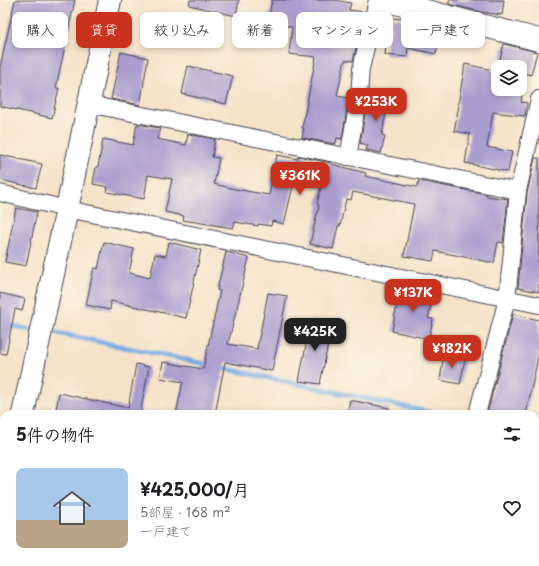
<!DOCTYPE html>
<html lang="ja">
<meta charset="utf-8">
<style>
:root{--surface:#fff;--page:#f2f2f2;--text:#202124;--muted:#757577;--accent:#c8321e}
body{margin:0;font-family:"Playpen Sans","Klee One",sans-serif;background:var(--page);color:var(--text);height:100vh;display:flex;flex-direction:column;font-size:15px;white-space:nowrap}
*{box-sizing:border-box;margin:0}
p{font-size:13px;color:var(--muted)}
.icon{flex:none;width:22px;height:22px;fill:none;stroke:currentColor;stroke-width:2;stroke-linecap:round;stroke-linejoin:round}
.map{position:relative;flex:1;overflow:hidden}
.side{position:absolute;left:0px;top:410px;width:539px;height:156px;display:flex;flex-direction:column;background:var(--surface);border-radius:12px 12px 0 0;box-shadow:0 2px 6px #0003}
.side>*{flex:none}
.hud{position:absolute;left:12px;top:12px;width:515px;height:36px;display:flex;gap:8px}
.tools{position:absolute;left:491px;top:60px;display:grid;gap:8px}
.tools a{display:grid;place-items:center;width:36px;height:36px;border-radius:8px;background:var(--surface);box-shadow:0 2px 6px #0003;font-size:20px}
.price{position:absolute;translate:-50% -34px;padding:0 9px;border-radius:8px;background:var(--accent);color:#fff;font-size:13px;line-height:26px;filter:drop-shadow(0 1px 2px #0008)}
.price::after{content:'';position:absolute;left:50%;top:24px;width:12px;height:9px;margin-left:-6px;background:inherit;clip-path:polygon(0 0,100% 0,50% 100%)}
.price.active{background:#222;color:#fff}
ul{padding:0;list-style:none}
li{display:flex;align-items:center;gap:12px;height:100px;padding:0 16px}
li span{display:grid;place-items:center;flex:none;width:112px;height:80px;border-radius:8px;color:#555}
li>.icon{margin-inline-start:auto}
span .icon{width:48px;height:48px;fill:#fffc;stroke-width:1}
li b{font-size:17px}
h2{display:flex;justify-content:space-between;align-items:center;height:48px;padding:0 16px;font-size:17px}
.tag{padding:0 14px;border-radius:8px;background:var(--surface);box-shadow:0 2px 6px #0003;font-size:14px;line-height:36px}
.tag.active{background:var(--accent);color:#fff}
.map>svg:first-child{display:block}
.lines{fill:none;stroke-linecap:round;stroke-linejoin:round}
.stream{stroke:#77abe4;stroke-width:5}
.building{fill:#aa9ecf;fill-rule:evenodd}
.street-tunnel{stroke:#cbbcad;stroke-width:16;stroke-dasharray:16 8;stroke-linecap:butt}
.street-casing{stroke:#423f50;stroke-width:18}
.secondary-casing{stroke:#423f50;stroke-width:24}
.highway-casing{stroke:#423f50;stroke-width:24}
.street{stroke:#fff;stroke-width:16}
.secondary{stroke:#fff;stroke-width:22}
.highway{stroke:#fff;stroke-width:22}
</style>
<div class="map">
<svg width="539" height="566" viewBox="0 0 539 566">
<rect width="100%" height="100%" fill="#fcf5e5"/>
<filter id="ink" filterUnits="userSpaceOnUse"><feTurbulence type="fractalNoise" baseFrequency=".025" numOctaves="2"/><feDisplacementMap in="SourceGraphic" scale="8" xChannelSelector="R" yChannelSelector="G"/><feConvolveMatrix kernelMatrix="1 2 1 2 8 2 1 2 1" color-interpolation-filters="sRGB"/></filter>
<filter id="wash" filterUnits="userSpaceOnUse"><feTurbulence type="fractalNoise" baseFrequency=".012" numOctaves="4" result="noise"/><feDisplacementMap in="SourceGraphic" scale="16" xChannelSelector="R" yChannelSelector="G"/><feGaussianBlur stdDeviation="0.9" result="paint"/><feColorMatrix in="noise" values="0 0 0 0 0 0 0 0 0 0 0 0 0 0 0 0 0 1.4 0 .05"/><feComposite in="paint" operator="in"/></filter>
<g filter="url(#wash)">
<rect width="100%" height="100%" fill="#f5e3c9"/>
<g class="lines">
<g class="stream">
<path d="M0 323 31 330"/>
<path d="M57 333 210 365"/>
<path d="M218 367 438 414"/>
</g>
</g>
<g id="blocks">
<g class="building">
<path d="M15 0H75L56 88H59L52 118 0 106V67Z"/>
<path d="M190 0H239L236 16 189 5Z"/>
<path d="M272 0H335L351 3 349 10 364 12 353 61 345 60 337 96 349 98 342 139 337 138 335 144 302 138 304 128H302L316 57 289 54 292 27 268 23Z"/>
<path d="M449 0H504L502 15 482 12 449 4Z"/>
<path d="M392 18 411 20 410 24 441 30 436 54 408 48 407 57 385 55 387 36H390Z"/>
<path d="M504 44 537 52 531 75 525 73 521 102 527 103 525 116 493 112 487 147 512 152 508 172 465 163 470 134 454 131 459 105H458L465 64 497 71ZM498 67H520V89H498Z"/>
<path d="M121 52 148 58 140 105 111 99Z"/>
<path d="M188 66 233 76 226 104 182 94Z"/>
<path d="M374 94 393 97 391 113 386 112 382 135 385 136 381 153 366 150 368 145 360 143 368 97H373Z"/>
<path d="M137 124 160 128 157 139 186 145 188 134 215 139 212 157 219 158 214 184 235 189 269 195 277 155 298 159V156L331 163V164L366 173 365 176 417 187 419 181 487 194 486 196 508 199 503 243 498 242 494 263 435 251 433 261 404 256 414 204 353 192 351 200 346 199 340 226H338L333 249 310 244 319 205 317 204 321 187 294 182 284 224 272 221 271 226 258 224V226L235 222 233 228 183 220 184 216 165 212 172 179 148 175 144 199 107 192 108 187 93 184 96 167H98L103 139 133 145Z"/>
<path d="M0 155 42 164 36 188 0 180Z"/>
<path d="M535 158H539V292L518 288 527 193Z"/>
<path d="M16 208 37 212 26 266 5 262Z"/>
<path d="M104 242 134 249 129 273 150 278 155 254 166 256 169 242 201 250 186 318 111 301 110 310 86 305 94 268 98 269Z"/>
<path d="M226 252 249 258 228 344 257 349 268 293 287 296 272 371 225 362 215 414H176L183 382 160 378 163 362 203 369 220 291 217 290Z"/>
<path d="M400 287 434 294 428 318 433 319 429 339 392 331Z"/>
<path d="M0 293 25 299 22 311 15 309 6 354 0 353Z"/>
<path d="M513 314 539 320V353L526 414H487Z"/>
<path d="M311 320 332 324 320 384 299 381Z"/>
<path d="M444 355 465 359 460 384 440 380Z"/>
<path d="M136 364 149 367 140 414H55L59 393 128 408Z"/>
<path d="M350 400 389 408 388 414H347Z"/>
</g>
</g>
</g>
<g filter="url(#ink)">
<use href="#blocks" fill-opacity="0" stroke="#423f50" stroke-width="1"/>
<g class="lines">
<path class="street-tunnel" d="M440 566 441 562"/>
<defs>
<g id="street">
<path d="M88 104 518 191"/>
<path d="M348 157 359 95 361 69 377 0"/>
<path d="M0 193 67 209 539 305"/>
<path d="M477 414 507 299 518 191 539 99"/>
<path d="M0 453H4"/>
<path d="M232 566H234"/>
<path d="M323 566 340 562"/>
</g>
<g id="secondary">
<path d="M384 0 539 40"/>
<path d="M23 414 67 209 110 0"/>
<path d="M0 517 4 499"/>
<path d="M178 566H190"/>
</g>
<path id="highway" d="M533 566 539 565"/>
</defs>
<use href="#street" class="street-casing"/>
<use href="#secondary" class="secondary-casing"/>
<use href="#highway" class="highway-casing"/>
<use href="#street" class="street"/>
<use href="#secondary" class="secondary"/>
<use href="#highway" class="highway"/>
</g>
</g>
</svg>
<div class="tools">
<a><svg class="icon" aria-label="layers" viewBox="0 0 24 24"><path d="M12 4l9 5-9 5-9-5zM3 14l9 5 9-5"/></svg></a>
</div>
<b class="price" style="left:376px;top:122px">¥253K</b>
<b class="price" style="left:300px;top:196px">¥361K</b>
<b class="price" style="left:413px;top:313px">¥137K</b>
<b class="price active" style="left:315px;top:352px">¥425K</b>
<b class="price" style="left:452px;top:369px">¥182K</b>
<div class="hud">
<a class="tag">購入</a>
<a class="tag active">賃貸</a>
<a class="tag">絞り込み</a>
<a class="tag">新着</a>
<a class="tag">マンション</a>
<a class="tag">一戸建て</a>
</div>
<section class="side">
<h2>5件の物件<svg class="icon" aria-label="filters" viewBox="0 0 24 24"><path d="M4 7h16M4 17h16"/><circle cx="9" cy="7" r="2"/><circle cx="15" cy="17" r="2"/></svg></h2>
<ul>
<li><span style="background:linear-gradient(#a9c7e8 65%,#b9a48a 0)"><svg class="icon" aria-label="home" viewBox="0 0 24 24"><path d="M3 11l9-7 9 7M6 9v11h12V9"/></svg></span><div><b>¥425,000/月</b><p>5部屋 · 168 m²</p><p>一戸建て</p></div><svg class="icon" aria-label="heart" viewBox="0 0 24 24"><path d="M12 20l-8-8c-3-5 5-10 8-4 3-6 11-1 8 4z"/></svg></li>
</ul>
</section>
</div>
